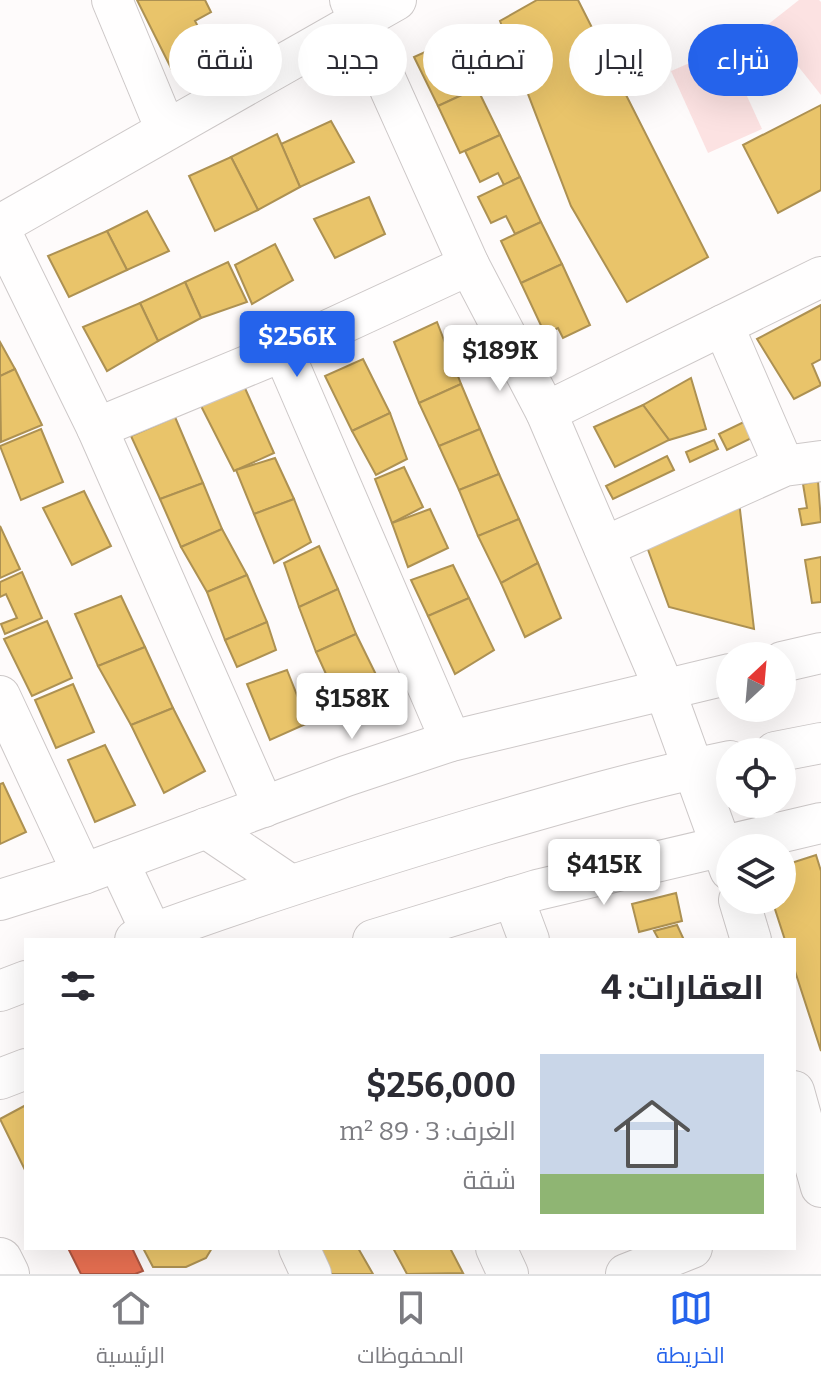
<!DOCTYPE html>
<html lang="ar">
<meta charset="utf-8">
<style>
:root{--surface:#fff;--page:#f2f2f3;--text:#2b2b33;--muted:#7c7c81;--line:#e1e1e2;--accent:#2563eb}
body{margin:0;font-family:Bitter,Cairo,serif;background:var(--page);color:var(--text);direction:rtl;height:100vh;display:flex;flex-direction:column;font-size:30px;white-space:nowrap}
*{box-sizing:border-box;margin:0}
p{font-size:26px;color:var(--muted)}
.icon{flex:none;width:44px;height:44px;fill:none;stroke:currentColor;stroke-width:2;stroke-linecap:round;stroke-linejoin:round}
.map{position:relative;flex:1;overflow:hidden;direction:ltr}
.details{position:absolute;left:24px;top:938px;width:772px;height:312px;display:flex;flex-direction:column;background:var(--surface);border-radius:0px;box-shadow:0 8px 32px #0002;direction:rtl}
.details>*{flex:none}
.guide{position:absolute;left:24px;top:24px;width:774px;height:72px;direction:rtl;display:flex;gap:16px}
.needle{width:52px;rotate:26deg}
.buttons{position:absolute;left:716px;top:642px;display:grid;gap:16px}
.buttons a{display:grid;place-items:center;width:80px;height:80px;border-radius:50%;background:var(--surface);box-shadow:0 8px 32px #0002;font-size:40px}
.price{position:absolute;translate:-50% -68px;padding:0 18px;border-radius:8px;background:#fff;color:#222;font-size:26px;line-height:52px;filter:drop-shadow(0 2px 4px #0008)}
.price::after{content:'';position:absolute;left:50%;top:48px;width:24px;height:18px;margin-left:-12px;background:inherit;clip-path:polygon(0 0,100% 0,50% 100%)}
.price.active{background:var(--accent);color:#fff}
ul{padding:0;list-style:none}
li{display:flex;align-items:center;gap:24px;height:200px;padding:0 32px}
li+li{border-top:2px solid var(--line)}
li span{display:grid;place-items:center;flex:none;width:224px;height:160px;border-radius:0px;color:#555}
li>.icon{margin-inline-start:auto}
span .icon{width:96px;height:96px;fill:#fffc;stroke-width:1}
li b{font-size:34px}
h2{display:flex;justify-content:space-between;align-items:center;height:96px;padding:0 32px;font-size:34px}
.chip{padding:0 28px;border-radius:36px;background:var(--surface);box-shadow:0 8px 32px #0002;font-size:28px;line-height:72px}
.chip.active{background:var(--accent);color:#fff}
.menu{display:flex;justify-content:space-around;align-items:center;height:112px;border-top:2px solid var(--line);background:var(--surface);font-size:22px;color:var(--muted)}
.menu a{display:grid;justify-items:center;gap:4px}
.menu .active{color:var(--accent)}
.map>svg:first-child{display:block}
.green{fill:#fce2e2}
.homes{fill:#e9c46a;stroke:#ad9152;stroke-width:2}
.shops{fill:#e76f51;stroke:#ac5641;stroke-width:2}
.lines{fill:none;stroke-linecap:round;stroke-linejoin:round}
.minor-casing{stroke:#cdc8c8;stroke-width:42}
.major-casing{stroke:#cdc8c8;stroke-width:46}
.minor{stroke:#fffefe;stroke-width:40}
.major{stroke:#fffefe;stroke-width:44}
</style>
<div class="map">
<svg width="821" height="1274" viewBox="0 0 821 1274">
<rect width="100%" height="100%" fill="#fefbfb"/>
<g class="green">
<path d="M799 0H819L821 2V95L766 26Z"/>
<path d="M725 48 762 129 708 153 671 71Z"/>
</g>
<g class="homes">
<path d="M137 0H205L211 12 195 21 202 34 213 29 221 45 176 78Z"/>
<path d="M537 0H578L708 257 627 302 571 206 500 21Z"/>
<path d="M454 39 477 88 438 106 414 57Z"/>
<path d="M477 88 500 135 460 153 438 106Z"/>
<path d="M821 105V190L778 213 743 145Z"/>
<path d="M331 121 354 162 300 187 281 144Z"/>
<path d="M277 134 300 187 258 210 231 157Z"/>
<path d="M500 135 520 177 504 185 498 173 480 182 465 151Z"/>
<path d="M231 157 258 210 215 231 189 176Z"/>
<path d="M520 177 541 222 515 234 506 216 491 223 478 197Z"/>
<path d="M369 197 385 234 335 258 314 219Z"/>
<path d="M147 211 169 251 127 270 107 231Z"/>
<path d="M541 222 562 264 521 283 501 241Z"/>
<path d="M107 231 127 270 69 297 48 256Z"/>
<path d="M275 244 293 280 252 304 235 265Z"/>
<path d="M228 262 247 302 201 318 185 282Z"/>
<path d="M562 264 590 325 563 338 558 328 545 334 521 283Z"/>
<path d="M185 282 201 318 158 341 140 303Z"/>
<path d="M140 303 158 341 107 371 83 327Z"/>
<path d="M821 305V359L812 364 821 385 794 399 757 339Z"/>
<path d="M437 322 461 384 419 403 394 342Z"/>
<path d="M0 342 15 369 0 376Z"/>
<path d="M363 359 390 413 352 431 325 376Z"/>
<path d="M15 369 42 425 1 442 0 376Z"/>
<path d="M691 378 706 429 669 440 643 405Z"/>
<path d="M461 384 480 429 439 446 419 403Z"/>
<path d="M244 386 274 453 234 471 200 404Z"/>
<path d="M643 405 669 440 615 467 594 427Z"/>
<path d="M390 413 407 459 376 475 352 431Z"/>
<path d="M175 417 203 483 160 499 131 436Z"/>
<path d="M748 420 760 434 727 450 719 434Z"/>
<path d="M41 429 63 482 21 500 0 446Z"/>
<path d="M480 429 499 474 459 490 439 446Z"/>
<path d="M714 440 718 449 690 462 686 452Z"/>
<path d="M667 456 674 470 613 499 606 486Z"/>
<path d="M275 458 294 499 254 514 236 470Z"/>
<path d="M404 467 423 507 392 523 375 479Z"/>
<path d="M499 474 519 519 478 536 459 490Z"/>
<path d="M818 481 821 522 802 525 799 509 807 508 803 484Z"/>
<path d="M203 483 222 529 181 547 160 499Z"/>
<path d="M84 491 111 546 72 565 43 508Z"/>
<path d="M738 493 754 629 669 607 643 536Z"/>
<path d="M294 499 311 542 274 563 254 514Z"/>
<path d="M430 509 448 548 408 567 392 523Z"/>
<path d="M519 519 538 563 501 583 478 536Z"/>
<path d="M0 526 20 569 0 578Z"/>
<path d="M222 529 247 575 207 592 181 547Z"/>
<path d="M319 546 338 589 299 607 284 563Z"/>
<path d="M821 557V602L812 603 805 560Z"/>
<path d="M538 563 561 618 525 637 501 583Z"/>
<path d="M453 565 469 598 428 616 411 580Z"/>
<path d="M22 572 42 618 5 634 1 624 17 618 6 594 0 597V582Z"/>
<path d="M247 575 267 622 225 640 207 592Z"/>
<path d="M338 589 356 634 316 652 299 607Z"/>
<path d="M121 596 145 647 98 666 75 614Z"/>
<path d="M469 598 494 650 455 674 428 616Z"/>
<path d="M47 621 72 678 32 696 4 639Z"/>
<path d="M267 622 276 650 237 667 225 640Z"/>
<path d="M356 634 384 691 345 716 316 652Z"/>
<path d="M145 647 173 708 131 725 98 666Z"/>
<path d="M287 670 308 723 270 740 247 684Z"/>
<path d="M73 684 94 732 56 748 35 700Z"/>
<path d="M173 708 205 771 164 793 131 725Z"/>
<path d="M105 745 135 805 95 822 68 760Z"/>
<path d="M3 783 26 832 0 844V784Z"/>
<path d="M816 855 821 871V1051L794 968V940H785L772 900H782V866Z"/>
<path d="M676 893 682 921 639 932 632 904Z"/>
<path d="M677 925 684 940H659L654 931Z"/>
<path d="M26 1105V1172L0 1119Z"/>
<path d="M143 1248H212L206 1258 186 1267H153Z"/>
<path d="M322 1248H358L373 1274H327L315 1252Z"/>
<path d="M393 1248H450L463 1273 407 1274Z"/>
</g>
<path class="shops" d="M68 1248H132L143 1271 135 1274H81Z"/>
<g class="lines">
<defs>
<g id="minor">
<path d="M112 0 166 130"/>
<path d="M350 0 469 265 546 412 664 688 730 870"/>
<path d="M0 225 396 0"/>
<path d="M0 230 97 428 264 807"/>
<path d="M723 325 784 466"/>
<path d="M283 351 451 741"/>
<path d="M546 412 821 277"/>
<path d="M97 428 283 351 469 265"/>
<path d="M604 547 784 466 821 461"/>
<path d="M782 662 821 653"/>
<path d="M0 696 83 874"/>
<path d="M775 752 821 743"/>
<path d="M206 828 289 884"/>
<path d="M118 861 155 940"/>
<path d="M513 897 529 940"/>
<path d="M0 900 83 874 346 776 451 741 730 674"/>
<path d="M739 900 751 940"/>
<path d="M135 940C250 897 365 861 482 826 564 802 647 778 730 761"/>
<path d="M373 940 537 890 821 823"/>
<path d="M0 991 26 981"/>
<path d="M0 1079 26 1069"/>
<path d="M794 1091 821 1187"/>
<path d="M299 1248 311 1274"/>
<path d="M496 1248 508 1274"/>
<path d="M626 1274 692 1248"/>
</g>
<path id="major" d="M0 1260 7 1274"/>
</defs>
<use href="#minor" class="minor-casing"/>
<use href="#major" class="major-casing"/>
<use href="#minor" class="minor"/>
<use href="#major" class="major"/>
</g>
</svg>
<div class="buttons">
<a><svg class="needle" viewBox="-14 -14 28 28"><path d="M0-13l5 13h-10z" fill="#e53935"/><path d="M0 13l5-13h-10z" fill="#7c7c81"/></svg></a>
<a><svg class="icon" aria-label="locate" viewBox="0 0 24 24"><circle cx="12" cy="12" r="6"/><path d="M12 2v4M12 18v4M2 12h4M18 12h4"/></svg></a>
<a><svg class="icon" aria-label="layers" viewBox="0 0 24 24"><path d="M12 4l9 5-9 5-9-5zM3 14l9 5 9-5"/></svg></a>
</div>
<b class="price active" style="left:297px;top:379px">$256K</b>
<b class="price" style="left:500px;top:393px">$189K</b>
<b class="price" style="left:352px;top:741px">$158K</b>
<b class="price" style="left:604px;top:907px">$415K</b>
<div class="guide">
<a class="chip active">شراء</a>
<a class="chip">إيجار</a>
<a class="chip">تصفية</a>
<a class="chip">جديد</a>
<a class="chip">شقة</a>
</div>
<section class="details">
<h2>العقارات: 4<svg class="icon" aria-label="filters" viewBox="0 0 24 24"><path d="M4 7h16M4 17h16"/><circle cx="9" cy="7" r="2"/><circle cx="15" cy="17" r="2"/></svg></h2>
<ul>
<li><span style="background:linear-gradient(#c9d6e8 75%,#8fb573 0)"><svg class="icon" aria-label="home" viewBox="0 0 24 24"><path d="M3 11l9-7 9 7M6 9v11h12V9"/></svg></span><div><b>$256,000</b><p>الغرف: 3 · 89 m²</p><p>شقة</p></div></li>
</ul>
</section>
</div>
<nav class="menu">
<a class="active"><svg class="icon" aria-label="map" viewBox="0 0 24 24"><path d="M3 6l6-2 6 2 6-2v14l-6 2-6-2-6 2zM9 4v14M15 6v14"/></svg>الخريطة</a>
<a><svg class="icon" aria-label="saved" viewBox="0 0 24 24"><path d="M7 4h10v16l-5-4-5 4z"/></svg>المحفوظات</a>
<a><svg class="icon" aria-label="home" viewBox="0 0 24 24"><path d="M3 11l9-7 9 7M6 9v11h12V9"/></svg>الرئيسية</a>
</nav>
